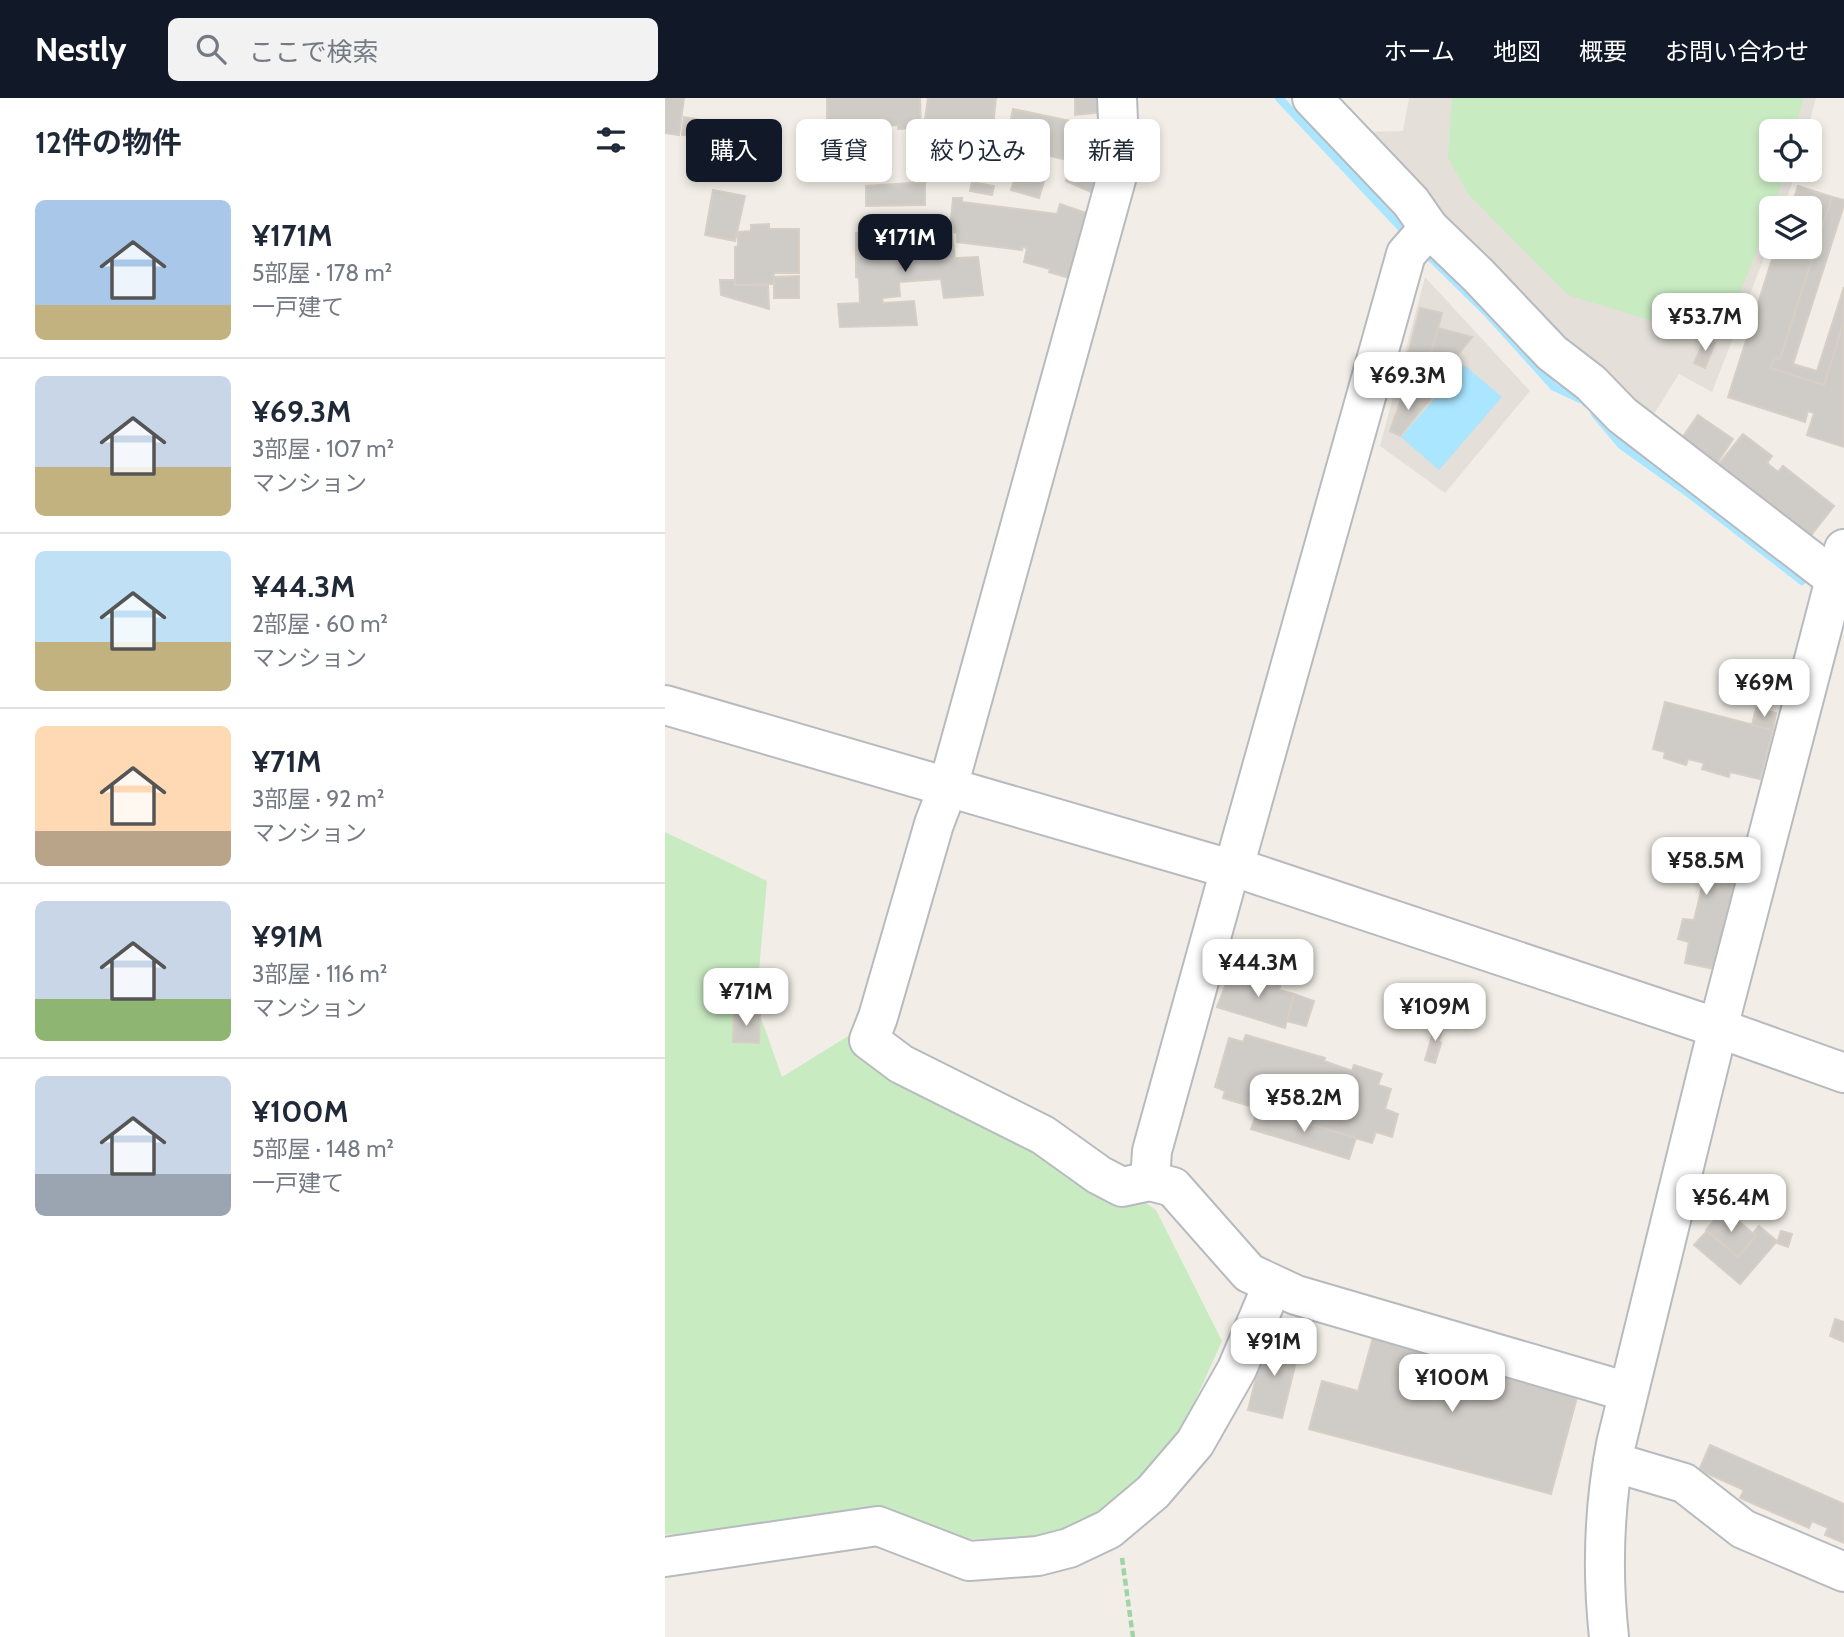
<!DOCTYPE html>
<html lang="ja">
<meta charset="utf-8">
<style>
:root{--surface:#fff;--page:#f2f2f3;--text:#1f2937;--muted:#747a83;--line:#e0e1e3;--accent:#111827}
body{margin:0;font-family:Cabin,"Noto Sans JP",sans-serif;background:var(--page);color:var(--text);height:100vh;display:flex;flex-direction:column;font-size:26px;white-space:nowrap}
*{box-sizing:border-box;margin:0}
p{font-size:23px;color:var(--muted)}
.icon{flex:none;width:38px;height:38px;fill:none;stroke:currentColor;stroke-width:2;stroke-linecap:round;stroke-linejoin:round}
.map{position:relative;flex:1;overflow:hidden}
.details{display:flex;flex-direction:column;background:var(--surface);width:665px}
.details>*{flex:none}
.guide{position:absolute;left:21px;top:21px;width:665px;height:63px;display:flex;gap:14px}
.tools{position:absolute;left:1094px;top:21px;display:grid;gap:14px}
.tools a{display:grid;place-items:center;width:63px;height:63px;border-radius:10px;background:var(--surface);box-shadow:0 4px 10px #0003;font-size:35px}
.price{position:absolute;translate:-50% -60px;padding:0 16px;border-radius:14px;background:#fff;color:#222;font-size:23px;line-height:46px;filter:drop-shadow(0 2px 4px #0008)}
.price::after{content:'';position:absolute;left:50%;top:42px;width:21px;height:16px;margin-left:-10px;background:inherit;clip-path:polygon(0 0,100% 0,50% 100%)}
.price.on{background:var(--accent);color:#fff}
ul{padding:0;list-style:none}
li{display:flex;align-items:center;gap:21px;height:175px;padding:0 35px}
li+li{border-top:2px solid var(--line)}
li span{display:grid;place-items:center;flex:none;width:196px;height:140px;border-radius:10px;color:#555}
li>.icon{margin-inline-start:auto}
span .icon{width:84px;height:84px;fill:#fffc;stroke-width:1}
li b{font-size:30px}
h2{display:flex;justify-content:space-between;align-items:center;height:84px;padding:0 35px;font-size:30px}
.tag{padding:0 24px;border-radius:10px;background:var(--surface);box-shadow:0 4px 10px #0003;font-size:24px;line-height:63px}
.tag.on{background:var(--accent);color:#fff}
header{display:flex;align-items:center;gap:42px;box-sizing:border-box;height:98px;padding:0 35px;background:var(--accent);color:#fff}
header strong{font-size:33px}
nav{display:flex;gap:38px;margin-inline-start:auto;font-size:24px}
.search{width:490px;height:63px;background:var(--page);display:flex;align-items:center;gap:18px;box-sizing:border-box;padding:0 24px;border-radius:10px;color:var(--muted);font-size:26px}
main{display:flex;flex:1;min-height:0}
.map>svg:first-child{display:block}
.education{fill:#e4dfd8}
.green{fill:#c8ebc2}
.water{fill:#aae6ff}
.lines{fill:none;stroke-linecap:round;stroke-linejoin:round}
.stream{stroke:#aae6ff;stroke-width:8}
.building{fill:#cfcbc6;stroke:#d7cfc5;stroke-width:2}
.minor-casing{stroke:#b7bbbf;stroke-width:42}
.path{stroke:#9ed4a6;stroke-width:4.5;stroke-dasharray:7 3.5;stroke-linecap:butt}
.minor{stroke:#fff;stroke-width:38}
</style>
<header>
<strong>Nestly</strong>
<div class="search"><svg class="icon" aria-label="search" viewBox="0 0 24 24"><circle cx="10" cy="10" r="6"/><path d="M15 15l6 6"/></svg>ここで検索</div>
<nav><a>ホーム</a><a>地図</a><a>概要</a><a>お問い合わせ</a></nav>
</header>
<main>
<section class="details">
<h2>12件の物件<svg class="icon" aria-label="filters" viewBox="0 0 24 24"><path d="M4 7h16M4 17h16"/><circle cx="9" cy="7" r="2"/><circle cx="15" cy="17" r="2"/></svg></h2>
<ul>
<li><span style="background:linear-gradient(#a9c7e8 75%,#c2b280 0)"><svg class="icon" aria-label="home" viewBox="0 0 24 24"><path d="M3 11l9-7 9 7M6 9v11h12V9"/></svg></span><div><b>¥171M</b><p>5部屋 · 178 m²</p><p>一戸建て</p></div></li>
<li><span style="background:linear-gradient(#c9d6e8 65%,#c2b280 0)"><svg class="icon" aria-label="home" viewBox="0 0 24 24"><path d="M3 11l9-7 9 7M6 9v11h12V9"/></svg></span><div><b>¥69.3M</b><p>3部屋 · 107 m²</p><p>マンション</p></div></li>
<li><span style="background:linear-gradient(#bfe0f5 65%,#c2b280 0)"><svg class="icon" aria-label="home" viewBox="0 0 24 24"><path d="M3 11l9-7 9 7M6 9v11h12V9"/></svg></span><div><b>¥44.3M</b><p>2部屋 · 60 m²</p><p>マンション</p></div></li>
<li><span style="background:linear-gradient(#ffd9b3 75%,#b9a48a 0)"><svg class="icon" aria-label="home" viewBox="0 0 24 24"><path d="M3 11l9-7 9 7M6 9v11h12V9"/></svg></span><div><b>¥71M</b><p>3部屋 · 92 m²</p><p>マンション</p></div></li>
<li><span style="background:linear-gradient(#c9d6e8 70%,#8fb573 0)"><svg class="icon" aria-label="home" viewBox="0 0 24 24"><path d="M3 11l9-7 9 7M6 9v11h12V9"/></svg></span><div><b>¥91M</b><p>3部屋 · 116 m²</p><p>マンション</p></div></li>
<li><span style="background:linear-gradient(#c9d6e8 70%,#9aa5b1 0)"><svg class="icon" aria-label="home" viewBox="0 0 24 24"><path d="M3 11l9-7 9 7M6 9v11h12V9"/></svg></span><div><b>¥100M</b><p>5部屋 · 148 m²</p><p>一戸建て</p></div></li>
</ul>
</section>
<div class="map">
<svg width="1179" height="1539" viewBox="0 0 1179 1539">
<rect width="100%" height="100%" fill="#f2eee7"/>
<g class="education">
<path d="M744 0H1151L1142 33H1106V72H1132L1118 110H1106V142L1047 294 1014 276 984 324 897 247 699 34 738 33Z"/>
<path d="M760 179 865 293 780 395 715 348Z"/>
</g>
<g class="green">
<path d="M787 0H1138L1130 33H1106V72H1120L1109 110H1106V117L1073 200 1050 209 1036 238 903 197 804 97 783 60Z"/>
<path d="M0 734 102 783 91 906 117 979 188 935 384 1038 491 1112 557 1243 491 1390 422 1438 103 1446 0 1436Z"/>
</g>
<path class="water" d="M799 267 837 299 774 372 736 339Z"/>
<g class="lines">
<g class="stream">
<path d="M614 0 743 137"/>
<path d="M757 151 824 217 889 289 919 303 922 306"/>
<path d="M930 316 956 347 1026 397 1137 483"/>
</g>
</g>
<g class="building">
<path d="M0 0H19L14 37 0 35Z"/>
<path d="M162 0H255L256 30 233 31V27L162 31Z"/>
<path d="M263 0H331L327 37 259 28Z"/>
<path d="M410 0H438L439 14 410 17Z"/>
<path d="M348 11 439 30 431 58 404 51 403 62 340 48Z"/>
<path d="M19 19 43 23 40 40 17 37Z"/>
<path d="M70 27 107 30 105 59 66 55Z"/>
<path d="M412 56 439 68 428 95 401 83Z"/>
<path d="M352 72 380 80 374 100 346 92Z"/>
<path d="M260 84V107L201 108V88Z"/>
<path d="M307 84 329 88 327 97 305 93Z"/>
<path d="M1133 88 1167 99 1115 261 1109 260 1106 270 1159 287 1179 223V349L1142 337 1149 315 1143 313 1140 324 1063 299 1111 149H1144V110H1126Z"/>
<path d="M48 92 80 98 70 143 40 137Z"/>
<path d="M1167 99 1179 102V107L1128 266 1152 273 1179 189V223L1159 287 1106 270 1109 260 1115 261Z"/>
<path d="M288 100H297V104L392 116 395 106 430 118 411 182 384 174 385 171 359 164 362 150 357 149V152L292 144V135L289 134 286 123Z"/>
<path d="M104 126V131H134V175H109V186L70 187V149L73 148V134L86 133V127Z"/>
<path d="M286 130 290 160 313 159 318 197 279 200 276 181 234 184 235 198 217 200 218 205 249 203 252 227 175 229 173 206 195 205 194 180 191 179V135Z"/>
<path d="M134 178V200H109V179Z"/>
<path d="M55 182H70V187H103L104 211 56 197Z"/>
<path d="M755 210 777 215 758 285 737 279Z"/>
<path d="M1052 214 1066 217 1056 237 1045 234Z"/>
<path d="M773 230 807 239 769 287 758 285Z"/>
<path d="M1040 241 1050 245 1040 270 1029 265Z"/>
<path d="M739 293 765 301 735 338 725 333Z"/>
<path d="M1033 317 1068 341 1052 365 1017 340Z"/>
<path d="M1078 336 1107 358 1102 365 1113 374 1118 368 1169 408 1143 441 1049 372Z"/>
<path d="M1000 604 1108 632 1095 681 1065 674 1064 679 1037 671 1039 665 1023 661 1021 667 999 660 1000 654 988 651Z"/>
<path d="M1091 610 1111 615 1108 632 1087 627Z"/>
<path d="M1013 740 1076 755 1049 871 1020 865 1024 844 1013 841 1018 821 1029 822 1038 785 1003 777Z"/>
<path d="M593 874 617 882 614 892 629 896 620 930 552 909 564 878 589 886Z"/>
<path d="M629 896 649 903 641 928 622 923Z"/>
<path d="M69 914 95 916 94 945 68 944Z"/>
<path d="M771 924 779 926 774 943 776 945 770 965 760 962Z"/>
<path d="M581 937 660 960 659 963 687 973 689 967 717 976 713 987 726 991 720 1011 733 1016 727 1039 711 1034 707 1045 558 1000 560 993 550 989 564 940 578 944Z"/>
<path d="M593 1011 691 1040 684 1061 586 1031Z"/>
<path d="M1057 1113 1067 1122 1070 1120 1091 1138 1073 1159 1041 1132Z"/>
<path d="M1094 1128 1112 1143 1075 1186 1029 1147 1042 1133 1073 1159 1091 1138 1088 1135Z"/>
<path d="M1116 1133 1127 1136 1123 1149 1112 1145Z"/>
<path d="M1170 1221 1179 1224V1244L1165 1238Z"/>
<path d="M709 1236 914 1292 886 1396 644 1331 657 1283 693 1293Z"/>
<path d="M601 1240 635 1248 617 1320 583 1312Z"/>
<path d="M1045 1347 1179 1406V1445L1160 1437 1163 1430 1147 1423 1144 1430 1075 1400 1079 1392 1034 1372Z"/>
</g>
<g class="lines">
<defs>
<g id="minor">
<path d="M452 0 455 67 283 689 269 726 213 919 204 942 236 966 378 1037 434 1077 457 1089 485 1083 508 1089 584 1175 631 1197 963 1294"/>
<path d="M647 0 746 104 764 130 813 177 887 255 926 285 957 317 1170 481"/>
<path d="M0 607 565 771 569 769 1053 930 1179 975"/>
<path d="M569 769 741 156 764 130"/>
<path d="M485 1083 487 1053 565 771"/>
<path d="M948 1364 1019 1385 1078 1431 1179 1474"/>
<path d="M0 1459 213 1428 304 1463 373 1458 404 1450 444 1431 488 1394 530 1345 572 1271 607 1188"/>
<path d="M944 1539C937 1475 939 1409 951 1346L1053 930 1170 481 1179 451"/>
</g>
</defs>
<use href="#minor" class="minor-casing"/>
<path class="path" d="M457 1460 468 1539"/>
<use href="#minor" class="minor"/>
</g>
</svg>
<div class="tools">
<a><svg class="icon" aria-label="locate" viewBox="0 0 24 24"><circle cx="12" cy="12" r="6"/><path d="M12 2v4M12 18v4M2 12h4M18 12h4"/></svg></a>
<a><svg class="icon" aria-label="layers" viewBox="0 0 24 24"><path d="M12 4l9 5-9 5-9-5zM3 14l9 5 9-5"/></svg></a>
</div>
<b class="price on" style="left:240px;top:176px">¥171M</b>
<b class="price" style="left:1040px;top:255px">¥53.7M</b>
<b class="price" style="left:743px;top:314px">¥69.3M</b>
<b class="price" style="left:1099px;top:621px">¥69M</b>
<b class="price" style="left:1041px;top:799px">¥58.5M</b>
<b class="price" style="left:593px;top:901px">¥44.3M</b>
<b class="price" style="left:81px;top:930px">¥71M</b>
<b class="price" style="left:770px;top:945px">¥109M</b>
<b class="price" style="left:639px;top:1036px">¥58.2M</b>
<b class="price" style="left:1066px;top:1136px">¥56.4M</b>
<b class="price" style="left:609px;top:1280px">¥91M</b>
<b class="price" style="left:787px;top:1316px">¥100M</b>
<div class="guide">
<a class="tag on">購入</a>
<a class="tag">賃貸</a>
<a class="tag">絞り込み</a>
<a class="tag">新着</a>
</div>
</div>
</main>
